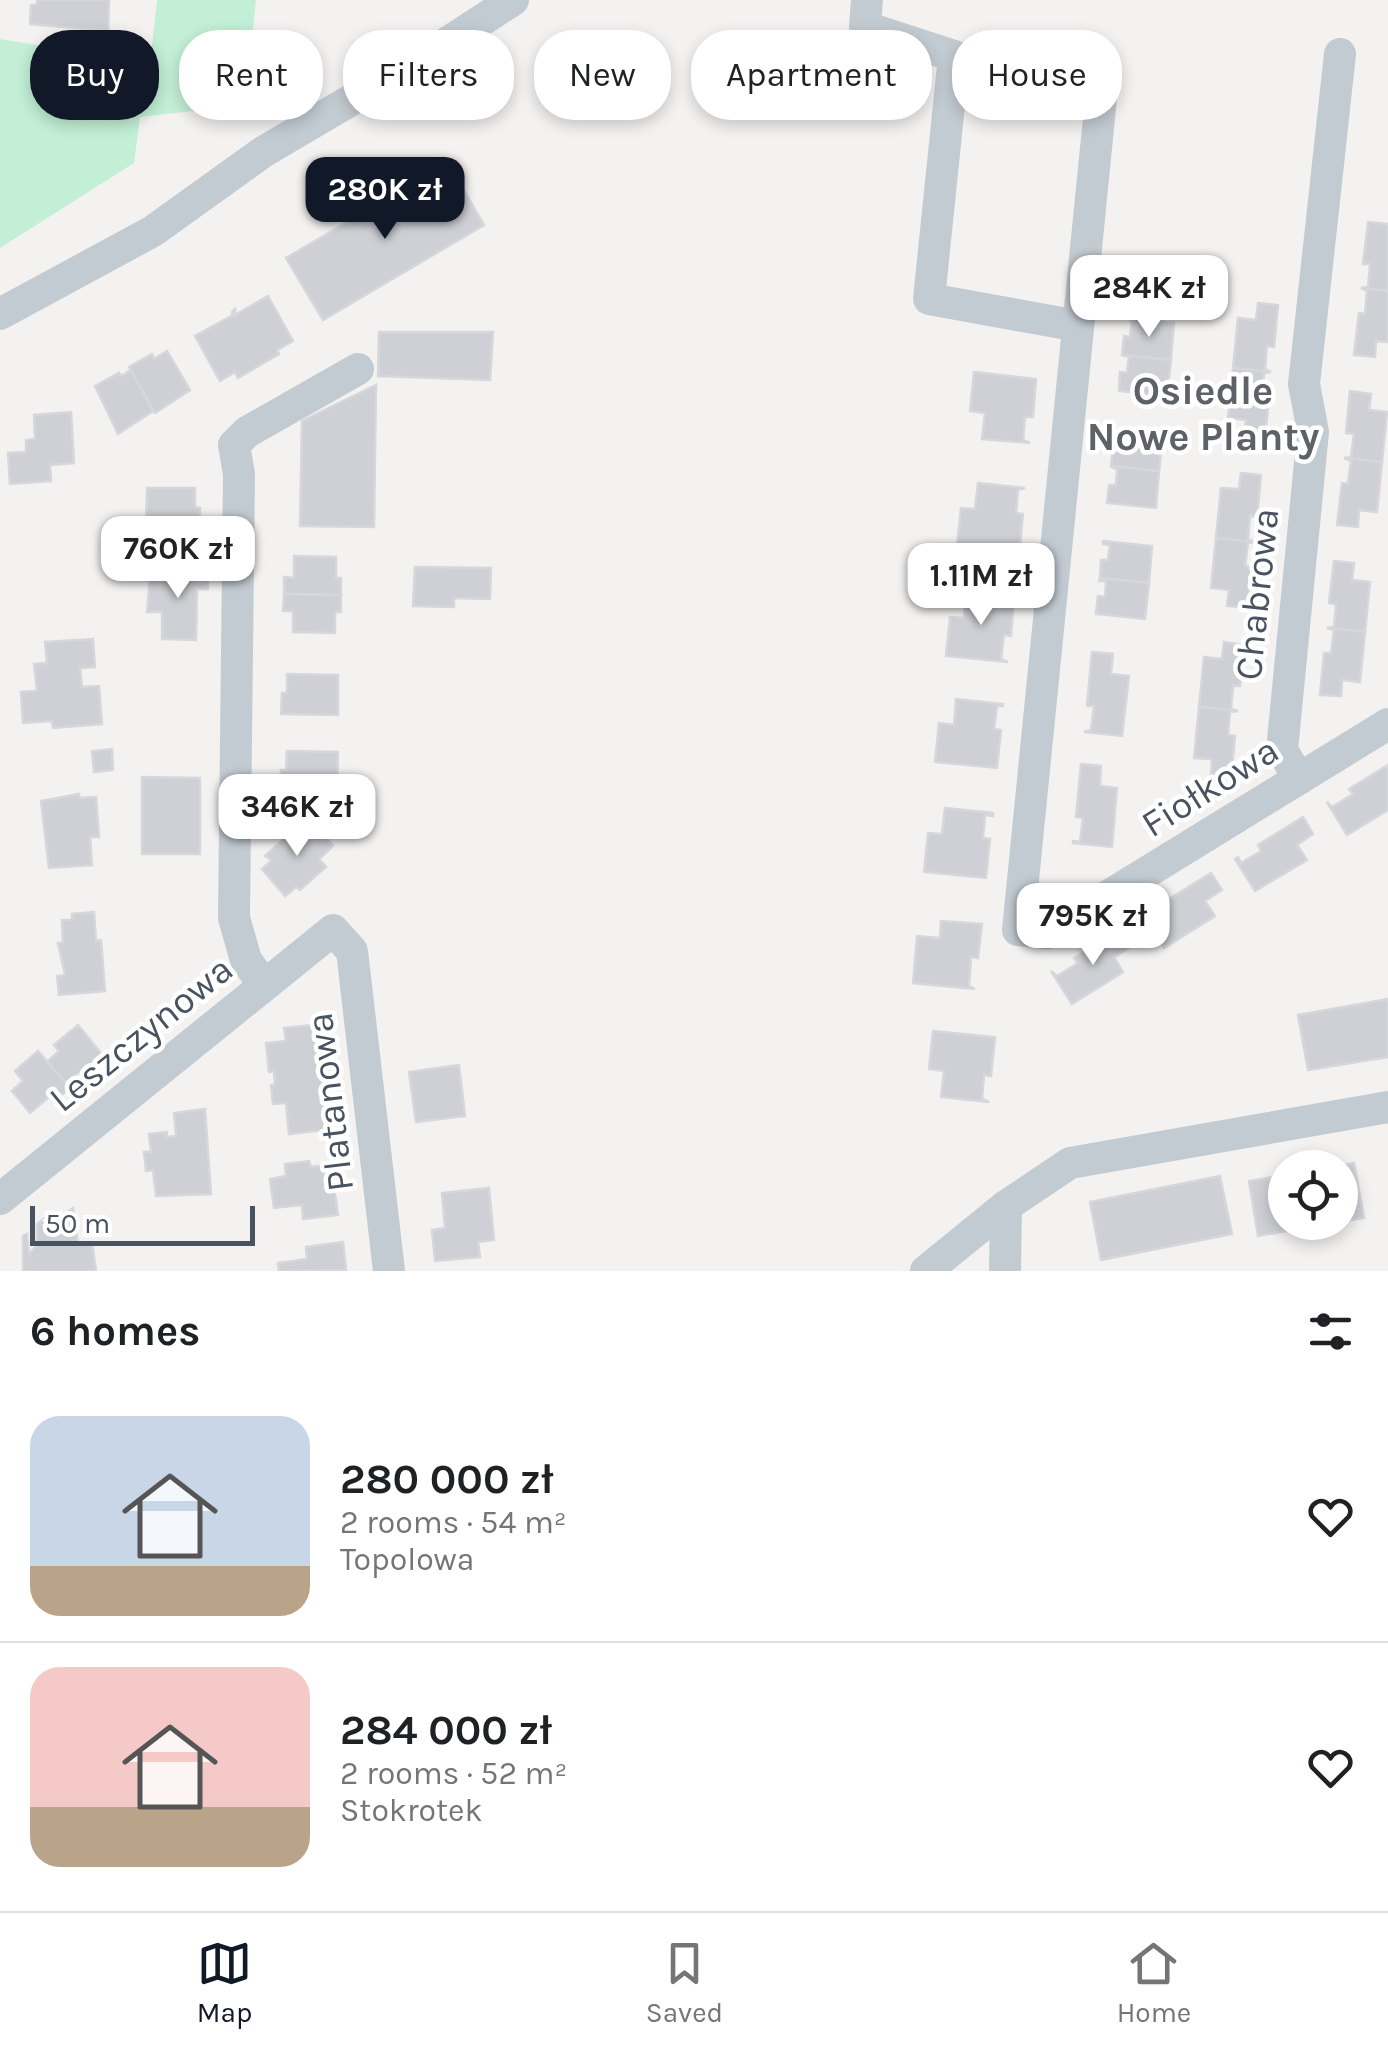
<!DOCTYPE html>
<meta charset="utf-8">
<style>
:root{--surface:#fff;--page:#f6f6f6;--text:#202124;--muted:#757577;--line:#e0e0e0;--accent:#111827}
body{margin:0;font-family:Karla,sans-serif;background:var(--page);color:var(--text);height:100vh;display:flex;flex-direction:column;font-size:38px;white-space:nowrap}
*{box-sizing:border-box;margin:0}
p{font-size:32px;color:var(--muted)}
.icon{flex:none;width:55px;height:55px;fill:none;stroke:currentColor;stroke-width:2;stroke-linecap:round;stroke-linejoin:round}
.map{position:relative;height:1271px;overflow:hidden}
.sheet{display:flex;flex-direction:column;background:var(--surface);flex:1}
.sheet>*{flex:none}
.banner{position:absolute;left:30px;top:30px;width:1330px;height:90px;display:flex;gap:20px}
.fabs{position:absolute;left:1268px;top:1150px;display:grid;gap:20px}
.fabs a{display:grid;place-items:center;width:90px;height:90px;border-radius:50%;background:var(--surface);box-shadow:0 5px 15px #0003;font-size:50px}
.scale{position:absolute;left:30px;bottom:25px;width:225px;box-sizing:border-box;padding-left:10px;border:5px solid #49535f;border-top:0;font-size:28px;line-height:35px;white-space:nowrap;color:#49535f;-webkit-text-stroke:8px #fff;paint-order:stroke}
.price{position:absolute;translate:-50% -85px;padding:0 22px;border-radius:20px;background:#fff;color:#222;font-size:32px;line-height:65px;filter:drop-shadow(0 2px 5px #0008)}
.price::after{content:'';position:absolute;left:50%;top:60px;width:30px;height:22px;margin-left:-15px;background:inherit;clip-path:polygon(0 0,100% 0,50% 100%)}
.price.active{background:var(--accent);color:#fff}
ul{padding:0;list-style:none}
li{display:flex;align-items:center;gap:30px;height:250px;padding:0 30px}
li+li{border-top:2px solid var(--line)}
li span{display:grid;place-items:center;flex:none;width:280px;height:200px;border-radius:30px;color:#555}
li>.icon{margin-inline-start:auto}
span .icon{width:120px;height:120px;fill:#fffc;stroke-width:1}
li b{font-size:42px}
h2{display:flex;justify-content:space-between;align-items:center;height:120px;padding:0 30px;font-size:42px}
.chip{padding:0 35px;border-radius:40px;background:var(--surface);box-shadow:0 5px 15px #0003;font-size:35px;line-height:90px}
.chip.active{background:var(--accent);color:#fff}
.tab-bar{display:flex;justify-content:space-around;align-items:center;height:140px;border-top:2px solid var(--line);background:var(--surface);font-size:28px;color:var(--muted)}
.tab-bar a{display:grid;justify-items:center;gap:5px}
.tab-bar .active{color:var(--accent)}
.map>svg:first-child{display:block}
.green{fill:#c2efd6}
.building{fill:#ced0d5;stroke:#d6d7dc;stroke-width:2.5}
.lines{fill:none;stroke-linecap:round;stroke-linejoin:round}
.minor{stroke:#c3cbd2;stroke-width:32}
.labels{text-anchor:middle;dominant-baseline:central;stroke-width:9;stroke-linejoin:round;paint-order:stroke}
.street-label{font-size:38px;fill:#49535f;stroke:#fff}
.neighbourhood-label{font-size:40px;font-weight:bold;fill:#5e6166;stroke:#fff}
</style>
<div class="map">
<svg width="1388" height="1271" viewBox="0 0 1388 1271">
<rect width="100%" height="100%" fill="#f4f2f1"/>
<path class="green" d="M157 0H256L245 105 140 117 134 163 0 248V39L150 64Z"/>
<g class="building">
<path d="M37 0H109L108 31 30 24 31 5H37Z"/>
<path d="M448 163 484 225 323 320 286 258Z"/>
<path d="M1368 222 1388 224V291L1361 288 1368 287 1370 264H1363Z"/>
<path d="M1361 288 1388 291V342L1376 341 1375 357 1354 355 1359 313 1365 314 1367 291Z"/>
<path d="M268 296 293 341 277 350 279 354 238 378 235 372 220 381 195 336 233 315 232 312 235 309V315Z"/>
<path d="M1258 303 1278 305 1274 347 1267 346 1265 369 1271 372 1233 368 1238 318 1256 320Z"/>
<path d="M1126 318 1174 323 1171 360 1122 355 1124 336 1130 337 1132 321Z"/>
<path d="M379 332H493L490 380 378 376Z"/>
<path d="M167 351 190 390 155 413 129 367 152 354 154 359Z"/>
<path d="M1122 355 1171 360 1167 396 1119 391 1120 372 1127 373 1129 357Z"/>
<path d="M1233 368 1271 372 1264 373 1262 396 1269 397 1265 439 1244 436 1246 420 1228 418Z"/>
<path d="M131 370 153 411 118 434 95 386 119 373 121 376Z"/>
<path d="M974 372 1036 379 1033 417H1025L1023 440 1030 443 982 439 985 413 970 411Z"/>
<path d="M376 385 374 527 300 526 302 421Z"/>
<path d="M1350 391 1371 394 1369 410 1387 412 1382 462 1344 458 1351 457 1354 434 1346 433Z"/>
<path d="M71 412 74 463 50 465 51 481 10 484 8 453 26 452V440L35 439 34 415Z"/>
<path d="M1114 430 1163 435 1159 471 1111 466 1113 448 1120 449 1121 433Z"/>
<path d="M1344 458 1382 462 1377 512 1359 510 1358 527 1337 525 1342 483 1348 484 1351 461Z"/>
<path d="M1111 466 1159 471 1156 508 1107 503 1109 485H1116L1117 470Z"/>
<path d="M1241 473 1261 475 1257 517 1250 516 1248 539 1255 542 1216 538 1221 488 1239 489Z"/>
<path d="M978 483 1025 488 1018 490 1016 513 1023 514 1019 553 957 546 961 508 975 509Z"/>
<path d="M147 488H195V507L200 508V527L146 526Z"/>
<path d="M1216 538 1255 542 1248 543 1245 566H1252L1248 608 1227 606 1229 590 1211 588Z"/>
<path d="M1103 541 1152 546 1149 583 1100 578 1101 560H1108L1110 545 1103 544Z"/>
<path d="M294 556 336 557V578H341V595L284 594V577L294 578Z"/>
<path d="M1334 561 1354 563 1352 580 1370 582 1365 632 1327 628 1334 627 1336 604 1329 603Z"/>
<path d="M165 567 208 568V589H197L196 640 162 639V612H147L150 577 165 578Z"/>
<path d="M415 567 491 568 490 599 454 598V607L413 606Z"/>
<path d="M1100 578 1149 583 1145 619 1096 614 1098 596 1105 597 1106 581H1099Z"/>
<path d="M966 592 1014 597 1011 636 1004 635 1001 659 1008 662 946 656 950 617 964 618Z"/>
<path d="M284 594 341 595V612H335V633L293 632V611H283Z"/>
<path d="M1327 628 1365 632 1360 682 1342 680 1341 696 1320 695 1324 653H1331L1334 630Z"/>
<path d="M93 639 95 667 80 668 82 687 99 686 102 724 53 728 52 721 23 723 21 692 37 691 34 664 47 663 45 642Z"/>
<path d="M1224 642 1244 645 1240 686H1233L1231 709 1238 711 1199 707 1204 657 1222 659Z"/>
<path d="M1092 652 1113 654 1111 674 1129 676 1122 736 1084 732 1091 730 1094 706H1087Z"/>
<path d="M287 674 338 675V715L281 714 282 693H287Z"/>
<path d="M956 699 1003 704V706H997L994 729 1001 730 997 768 935 762 939 723 954 725Z"/>
<path d="M1199 707 1238 711 1230 712 1228 735 1235 736 1231 778 1211 776 1212 759 1194 758Z"/>
<path d="M112 749 113 770 94 772 92 751Z"/>
<path d="M287 751 338 752 337 792 281 791V770H286Z"/>
<path d="M1081 764 1101 766 1100 786 1117 788 1112 847 1073 843V841L1080 842 1083 818 1076 817Z"/>
<path d="M1388 765V810L1347 835 1327 802 1332 807 1353 794 1349 789Z"/>
<path d="M142 777 200 778V854H142Z"/>
<path d="M79 794V798L96 797 99 837H90L92 865 49 868 41 801Z"/>
<path d="M945 808 993 813V816L985 815 983 838 990 839 986 878 924 872 928 833 942 834Z"/>
<path d="M1303 817 1313 834 1297 845 1307 860 1255 891 1235 859 1238 857 1241 863 1261 851 1258 845Z"/>
<path d="M314 824 333 846 319 859 326 867 300 890 296 887 285 896 262 869 272 860 265 856 296 828 302 835Z"/>
<path d="M1211 873 1222 890 1205 901 1215 916 1164 948 1143 915 1149 919 1169 907 1166 901Z"/>
<path d="M94 912 96 941 101 940 105 991 59 995 57 976 65 975 58 943H63L62 920H72V914Z"/>
<path d="M941 921 982 924 978 958 971 957 969 986 975 989 913 983 917 936 940 938Z"/>
<path d="M1119 930 1130 947 1114 957 1123 972 1072 1004 1051 971 1057 976 1078 963 1074 958Z"/>
<path d="M1388 999V1057L1308 1070 1298 1015Z"/>
<path d="M322 1024 324 1045 320 1046 333 1129 289 1134 286 1103 273 1104 271 1085H275L274 1071 269 1072 266 1043 286 1041 284 1028Z"/>
<path d="M78 1025 105 1058 89 1072 85 1067 66 1084 47 1062 59 1051 54 1045Z"/>
<path d="M933 1031 995 1037 991 1076 984 1075 982 1098 989 1102 941 1097 944 1071 929 1069Z"/>
<path d="M38 1051 70 1088 53 1102 49 1097 30 1113 12 1091 23 1081 15 1071Z"/>
<path d="M459 1065 465 1116 416 1122 409 1072Z"/>
<path d="M205 1109 211 1194 156 1196 153 1170 146 1171 144 1152H151L149 1134 167 1132V1137L176 1136 174 1113Z"/>
<path d="M309 1161 311 1167 326 1165 325 1188 334 1187 338 1215 303 1219 302 1205 274 1208 270 1179 286 1176 285 1164Z"/>
<path d="M1354 1163 1364 1218 1340 1222V1168H1327Z"/>
<path d="M1285 1175V1222H1337L1258 1236 1249 1181Z"/>
<path d="M1220 1176 1232 1234 1101 1260 1090 1202Z"/>
<path d="M489 1188 494 1240 478 1242 480 1257 435 1261 432 1230 445 1228 442 1193Z"/>
<path d="M73 1208 78 1245 92 1243 96 1271H23V1236L27 1234 29 1254 37 1246V1224L48 1215 51 1235 56 1230 55 1222Z"/>
<path d="M343 1242 346 1270 279 1271 278 1263 307 1259 306 1247Z"/>
</g>
<g class="lines">
<g class="minor">
<path d="M867 0 865 27 954 56 929 299 1078 326"/>
<path d="M1101 98 1018 930 1048 933 1388 724"/>
<path d="M0 314 153 231 263 152 436 50 513 0"/>
<path d="M1299 779 1282 750 1313 432 1304 384 1340 54"/>
<path d="M263 984 246 960 234 918 239 474 234 445 247 432 358 369"/>
<path d="M0 1199 333 930 352 951 389 1271"/>
<path d="M926 1271 1006 1206 1070 1163 1388 1107"/>
<path d="M1005 1271 1006 1206"/>
</g>
</g>
<g class="labels">
<g class="street-label">
<text transform="translate(1257 594) rotate(-84)">Chabrowa</text>
<text transform="translate(1210 787) rotate(-32)">Fiołkowa</text>
<text transform="translate(141 1034) rotate(-39)">Leszczynowa</text>
<text transform="translate(330 1102) rotate(-97)">Platanowa</text>
</g>
<g class="neighbourhood-label">
<text x="1203" y="390">Osiedle<tspan x="1203" dy="46">Nowe Planty</tspan></text>
</g>
</g>
</svg>
<div class="fabs">
<a><svg class="icon" aria-label="locate" viewBox="0 0 24 24"><circle cx="12" cy="12" r="6"/><path d="M12 2v4M12 18v4M2 12h4M18 12h4"/></svg></a>
</div>
<div class="scale">50 m</div>
<b class="price active" style="left:385px;top:242px">280K zł</b>
<b class="price" style="left:1149px;top:340px">284K zł</b>
<b class="price" style="left:178px;top:601px">760K zł</b>
<b class="price" style="left:981px;top:628px">1.11M zł</b>
<b class="price" style="left:297px;top:859px">346K zł</b>
<b class="price" style="left:1093px;top:968px">795K zł</b>
<div class="banner">
<a class="chip active">Buy</a>
<a class="chip">Rent</a>
<a class="chip">Filters</a>
<a class="chip">New</a>
<a class="chip">Apartment</a>
<a class="chip">House</a>
</div>
</div>
<section class="sheet">
<h2>6 homes<svg class="icon" aria-label="filters" viewBox="0 0 24 24"><path d="M4 7h16M4 17h16"/><circle cx="9" cy="7" r="2"/><circle cx="15" cy="17" r="2"/></svg></h2>
<ul>
<li><span style="background:linear-gradient(#c9d6e8 75%,#b9a48a 0)"><svg class="icon" aria-label="home" viewBox="0 0 24 24"><path d="M3 11l9-7 9 7M6 9v11h12V9"/></svg></span><div><b>280 000 zł</b><p>2 rooms · 54 m²</p><p>Topolowa</p></div><svg class="icon" aria-label="heart" viewBox="0 0 24 24"><path d="M12 20l-8-8c-3-5 5-10 8-4 3-6 11-1 8 4z"/></svg></li>
<li><span style="background:linear-gradient(#f6c9c9 70%,#b9a48a 0)"><svg class="icon" aria-label="home" viewBox="0 0 24 24"><path d="M3 11l9-7 9 7M6 9v11h12V9"/></svg></span><div><b>284 000 zł</b><p>2 rooms · 52 m²</p><p>Stokrotek</p></div><svg class="icon" aria-label="heart" viewBox="0 0 24 24"><path d="M12 20l-8-8c-3-5 5-10 8-4 3-6 11-1 8 4z"/></svg></li>
</ul>
</section>
<nav class="tab-bar">
<a class="active"><svg class="icon" aria-label="map" viewBox="0 0 24 24"><path d="M3 6l6-2 6 2 6-2v14l-6 2-6-2-6 2zM9 4v14M15 6v14"/></svg>Map</a>
<a><svg class="icon" aria-label="saved" viewBox="0 0 24 24"><path d="M7 4h10v16l-5-4-5 4z"/></svg>Saved</a>
<a><svg class="icon" aria-label="home" viewBox="0 0 24 24"><path d="M3 11l9-7 9 7M6 9v11h12V9"/></svg>Home</a>
</nav>
